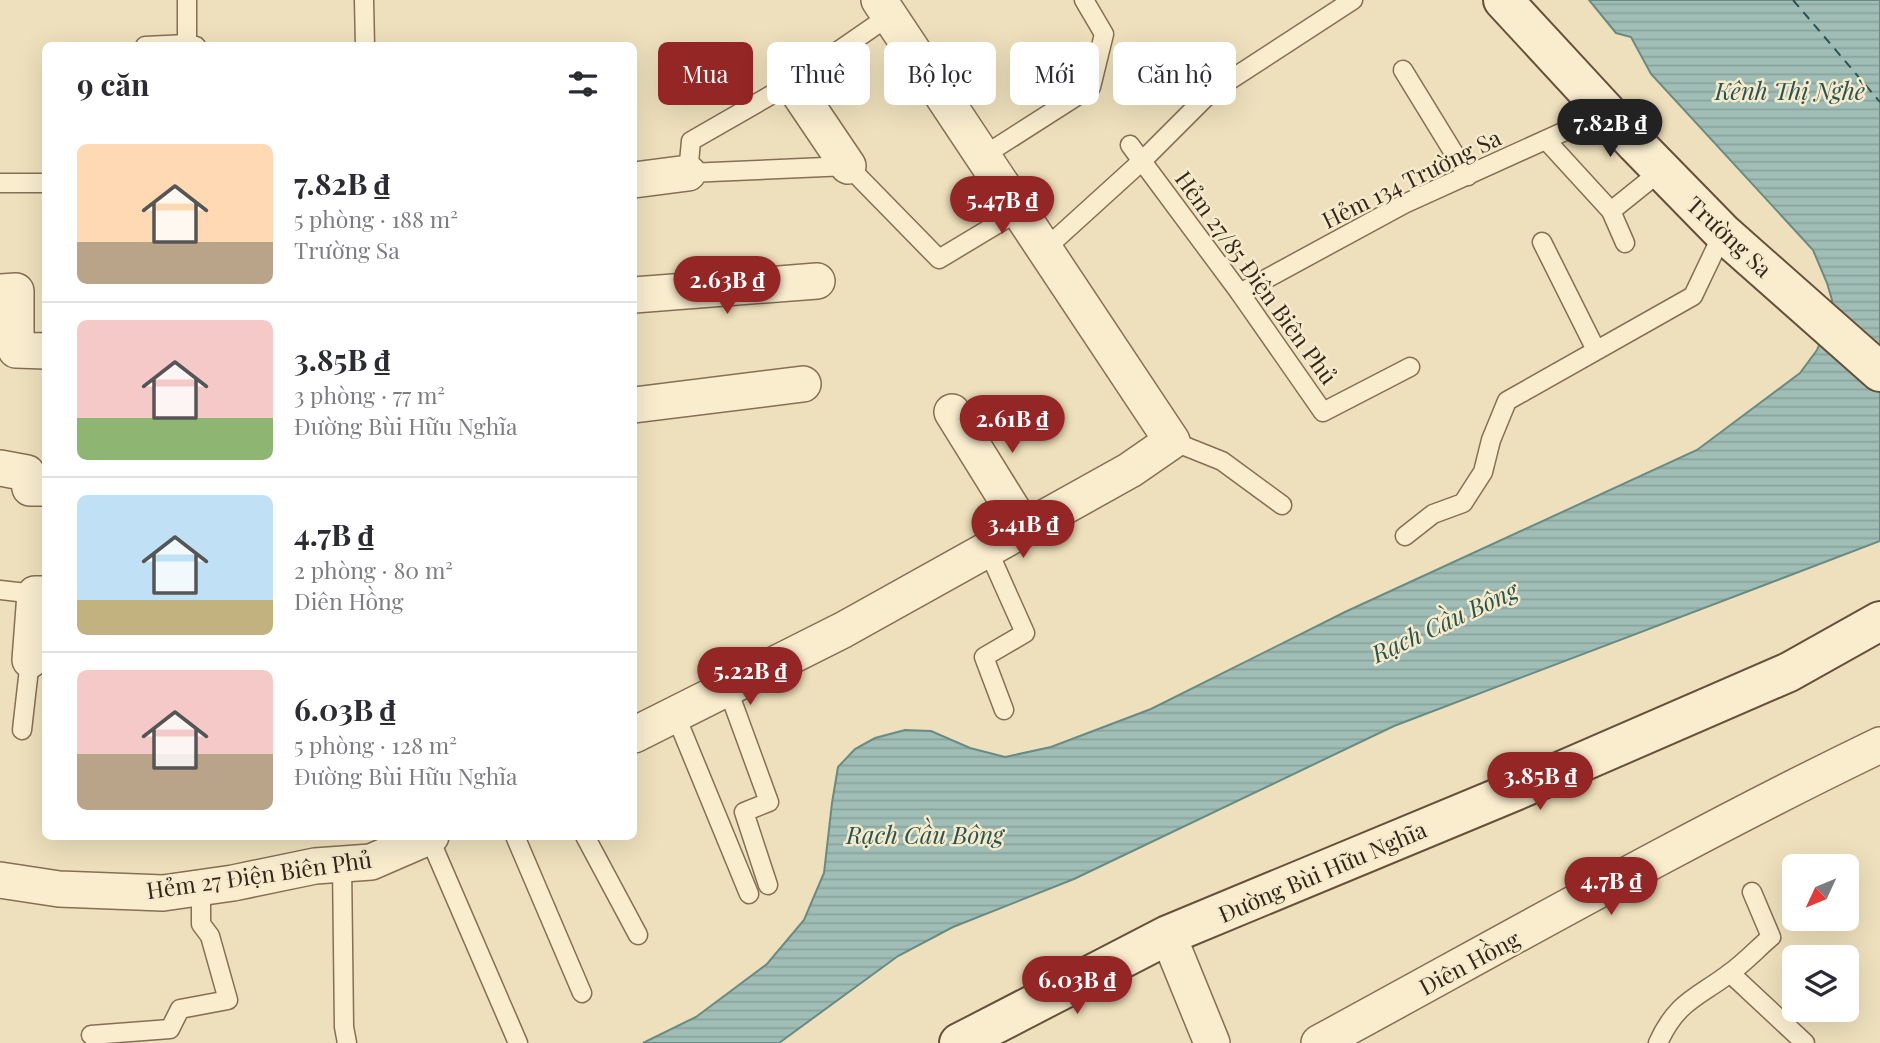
<!DOCTYPE html>
<html lang="vi">
<meta charset="utf-8">
<style>
:root{--surface:#fff;--page:#f2f2f3;--text:#2b2b33;--muted:#7c7c81;--line:#e1e1e2;--accent:#942625}
body{margin:0;font-family:"Playfair Display",serif;background:var(--page);color:var(--text);height:100vh;display:flex;flex-direction:column;font-size:26px;white-space:nowrap}
*{box-sizing:border-box;margin:0}
p{font-size:23px;color:var(--muted)}
.icon{flex:none;width:38px;height:38px;fill:none;stroke:currentColor;stroke-width:2;stroke-linecap:round;stroke-linejoin:round}
.map{position:relative;flex:1;overflow:hidden}
.side{position:absolute;left:42px;top:42px;width:595px;height:798px;display:flex;flex-direction:column;background:var(--surface);border-radius:10px;box-shadow:0 7px 28px #0002}
.side>*{flex:none}
.hud{position:absolute;left:658px;top:42px;width:665px;height:63px;display:flex;gap:14px}
.needle{width:46px;rotate:226deg}
.controls{position:absolute;left:1782px;top:854px;display:grid;gap:14px}
.controls a{display:grid;place-items:center;width:77px;height:77px;border-radius:10px;background:var(--surface);box-shadow:0 7px 28px #0002;font-size:35px}
.price{position:absolute;translate:-50% -60px;padding:0 16px;border-radius:24px;background:var(--accent);color:#fff;font-size:23px;line-height:46px;filter:drop-shadow(0 2px 4px #0008)}
.price::after{content:'';position:absolute;left:50%;top:42px;width:21px;height:16px;margin-left:-10px;background:inherit;clip-path:polygon(0 0,100% 0,50% 100%)}
.price.active{background:#222;color:#fff}
ul{padding:0;list-style:none}
li{display:flex;align-items:center;gap:21px;height:175px;padding:0 35px}
li+li{border-top:2px solid var(--line)}
li span{display:grid;place-items:center;flex:none;width:196px;height:140px;border-radius:10px;color:#555}
li>.icon{margin-inline-start:auto}
span .icon{width:84px;height:84px;fill:#fffc;stroke-width:1}
li b{font-size:30px}
h2{display:flex;justify-content:space-between;align-items:center;height:84px;padding:0 35px;font-size:30px}
.tag{padding:0 24px;border-radius:10px;background:var(--surface);box-shadow:0 7px 28px #0002;font-size:24px;line-height:63px}
.tag.active{background:var(--accent);color:#fff}
.map>svg:first-child{display:block}
.water{fill:url(#water-rules);stroke:#688b83;stroke-width:2}
.lines{fill:none;stroke-linecap:round;stroke-linejoin:round}
.ferry{stroke:#295452;stroke-width:2;stroke-dasharray:9 7;stroke-linecap:butt}
.lane-casing{stroke:#856f55;stroke-width:21}
.street-casing{stroke:#856f55;stroke-width:38}
.secondary-casing{stroke:#665039;stroke-width:42}
.lane{stroke:#f9edce;stroke-width:18}
.street{stroke:#f9edce;stroke-width:35}
.secondary{stroke:#f9edce;stroke-width:38}
.labels{text-anchor:middle;dominant-baseline:central;stroke-width:5;stroke-linejoin:round;paint-order:stroke}
.street-label{font-size:23px;fill:#34271a;stroke:#f5eacb}
.water-label{font-size:24px;font-style:italic;fill:#295452;stroke:#f5eacb}
</style>
<div class="map">
<svg width="1880" height="1043" viewBox="0 0 1880 1043">
<defs>
<pattern id="water-rules" width="6" height="5" patternUnits="userSpaceOnUse" patternTransform="scale(1.75)"><rect width="6" height="5" fill="#a0beb6"/><path d="M0 2.5h6" fill="none" stroke="#8aa39c"/></pattern>
</defs>
<rect width="100%" height="100%" fill="#eee0bc"/>
<path class="water" d="M1589 0H1880V541L1394 726 1074 879 953 927 898 956 779 1043H643L696 1017 767 964 804 920 824 873 832 803 838 767 855 749 875 738 905 730 931 731 970 748 1005 757 1051 747 1151 709 1345 612 1697 450 1800 373 1817 350 1831 315 1832 300 1827 283 1813 250 1651 74 1631 37 1616 33Z"/>
<g class="lines">
<path class="ferry" d="M1793 0 1880 102"/>
<defs>
<g id="lane">
<path d="M187 0V44L196 46"/>
<path d="M364 0 365 46"/>
<path d="M889 16 792 83 691 141 688 173 848 166 939 259 1019 211"/>
<path d="M145 46 187 44"/>
<path d="M1403 70 1468 176"/>
<path d="M1546 140 1611 211 1662 170"/>
<path d="M1130 145 1240 293 1323 412 1410 367"/>
<path d="M983 156 1091 87 1104 34 1084 0"/>
<path d="M0 183H46"/>
<path d="M1611 211 1625 243"/>
<path d="M1542 242 1596 350"/>
<path d="M1045 249 1143 160 1210 93 1353 0"/>
<path d="M1240 293 1404 204 1607 112"/>
<path d="M1172 441 1222 461 1282 505"/>
<path d="M1405 536 1433 514 1463 503 1483 472 1491 440 1507 401 1693 296 1723 233"/>
<path d="M987 548 1025 633 984 657 1004 710"/>
<path d="M0 590 35 594"/>
<path d="M727 687 769 802 744 812 768 885"/>
<path d="M675 714 749 894"/>
<path d="M22 730 30 660H35"/>
<path d="M515 836 582 993"/>
<path d="M585 836 638 935"/>
<path d="M429 837 518 1043"/>
<path d="M342 864 344 1027 347 1043"/>
<path d="M1730 973 1805 1043"/>
<path d="M91 1035 170 1029 180 1009 228 1000 210 936 201 924V887"/>
<path d="M1658 1043C1677 1001 1697 998 1730 973 1745 962 1758 948 1771 937L1752 892"/>
</g>
<g id="street">
<path d="M792 83 848 166"/>
<path d="M634 180 688 173"/>
<path d="M0 292 16 291V350L46 351"/>
<path d="M634 295 817 281"/>
<path d="M634 405 803 384"/>
<path d="M952 412 1024 528"/>
<path d="M0 468 27 473 30 488H46"/>
<path d="M30 660 35 594H46"/>
<path d="M634 735 843 630 1130 470 1172 441 879 0"/>
<path d="M0 880 59 889 163 893 233 883 315 866 371 862 431 836"/>
<path d="M1168 935 1212 1043"/>
<path d="M1319 1043C1505 942 1689 837 1880 745"/>
</g>
<g id="secondary">
<path d="M1503 0 1636 144 1723 233 1880 372"/>
<path d="M959 1043 1168 935 1515 791 1789 672 1880 621"/>
</g>
</defs>
<use href="#lane" class="lane-casing"/>
<use href="#street" class="street-casing"/>
<use href="#secondary" class="secondary-casing"/>
<use href="#lane" class="lane"/>
<use href="#street" class="street"/>
<use href="#secondary" class="secondary"/>
</g>
<g class="labels">
<g class="street-label">
<text transform="translate(1411 178) rotate(-26)">Hẻm 134 Trường Sa</text>
<text transform="translate(1730 236) rotate(43)">Trường Sa</text>
<text transform="translate(1257 277) rotate(54)">Hẻm 27/85 Điện Biên Phủ</text>
<text transform="translate(1322 871) rotate(-23)">Đường Bùi Hữu Nghĩa</text>
<text transform="translate(259 874) rotate(-8)">Hẻm 27 Điện Biên Phủ</text>
<text transform="translate(1469 962) rotate(-28)">Diên Hồng</text>
</g>
<g class="water-label">
<text x="1790" y="90">Kênh Thị Nghè</text>
<text transform="translate(1444 621) rotate(-25)">Rạch Cầu Bông</text>
<text x="925" y="834">Rạch Cầu Bông</text>
</g>
</g>
</svg>
<div class="controls">
<a><svg class="needle" viewBox="-14 -14 28 28"><path d="M0-13l5 13h-10z" fill="#e53935"/><path d="M0 13l5-13h-10z" fill="#7c7c81"/></svg></a>
<a><svg class="icon" aria-label="layers" viewBox="0 0 24 24"><path d="M12 4l9 5-9 5-9-5zM3 14l9 5 9-5"/></svg></a>
</div>
<b class="price active" style="left:1610px;top:159px">7.82B ₫</b>
<b class="price" style="left:1002px;top:236px">5.47B ₫</b>
<b class="price" style="left:727px;top:316px">2.63B ₫</b>
<b class="price" style="left:1012px;top:455px">2.61B ₫</b>
<b class="price" style="left:1023px;top:560px">3.41B ₫</b>
<b class="price" style="left:750px;top:707px">5.22B ₫</b>
<b class="price" style="left:1540px;top:812px">3.85B ₫</b>
<b class="price" style="left:1611px;top:917px">4.7B ₫</b>
<b class="price" style="left:1077px;top:1016px">6.03B ₫</b>
<div class="hud">
<a class="tag active">Mua</a>
<a class="tag">Thuê</a>
<a class="tag">Bộ lọc</a>
<a class="tag">Mới</a>
<a class="tag">Căn hộ</a>
</div>
<section class="side">
<h2>9 căn<svg class="icon" aria-label="filters" viewBox="0 0 24 24"><path d="M4 7h16M4 17h16"/><circle cx="9" cy="7" r="2"/><circle cx="15" cy="17" r="2"/></svg></h2>
<ul>
<li><span style="background:linear-gradient(#ffd9b3 70%,#b9a48a 0)"><svg class="icon" aria-label="home" viewBox="0 0 24 24"><path d="M3 11l9-7 9 7M6 9v11h12V9"/></svg></span><div><b>7.82B ₫</b><p>5 phòng · 188 m²</p><p>Trường Sa</p></div></li>
<li><span style="background:linear-gradient(#f6c9c9 70%,#8fb573 0)"><svg class="icon" aria-label="home" viewBox="0 0 24 24"><path d="M3 11l9-7 9 7M6 9v11h12V9"/></svg></span><div><b>3.85B ₫</b><p>3 phòng · 77 m²</p><p>Đường Bùi Hữu Nghĩa</p></div></li>
<li><span style="background:linear-gradient(#bfe0f5 75%,#c2b280 0)"><svg class="icon" aria-label="home" viewBox="0 0 24 24"><path d="M3 11l9-7 9 7M6 9v11h12V9"/></svg></span><div><b>4.7B ₫</b><p>2 phòng · 80 m²</p><p>Diên Hồng</p></div></li>
<li><span style="background:linear-gradient(#f6c9c9 60%,#b9a48a 0)"><svg class="icon" aria-label="home" viewBox="0 0 24 24"><path d="M3 11l9-7 9 7M6 9v11h12V9"/></svg></span><div><b>6.03B ₫</b><p>5 phòng · 128 m²</p><p>Đường Bùi Hữu Nghĩa</p></div></li>
</ul>
</section>
</div>
